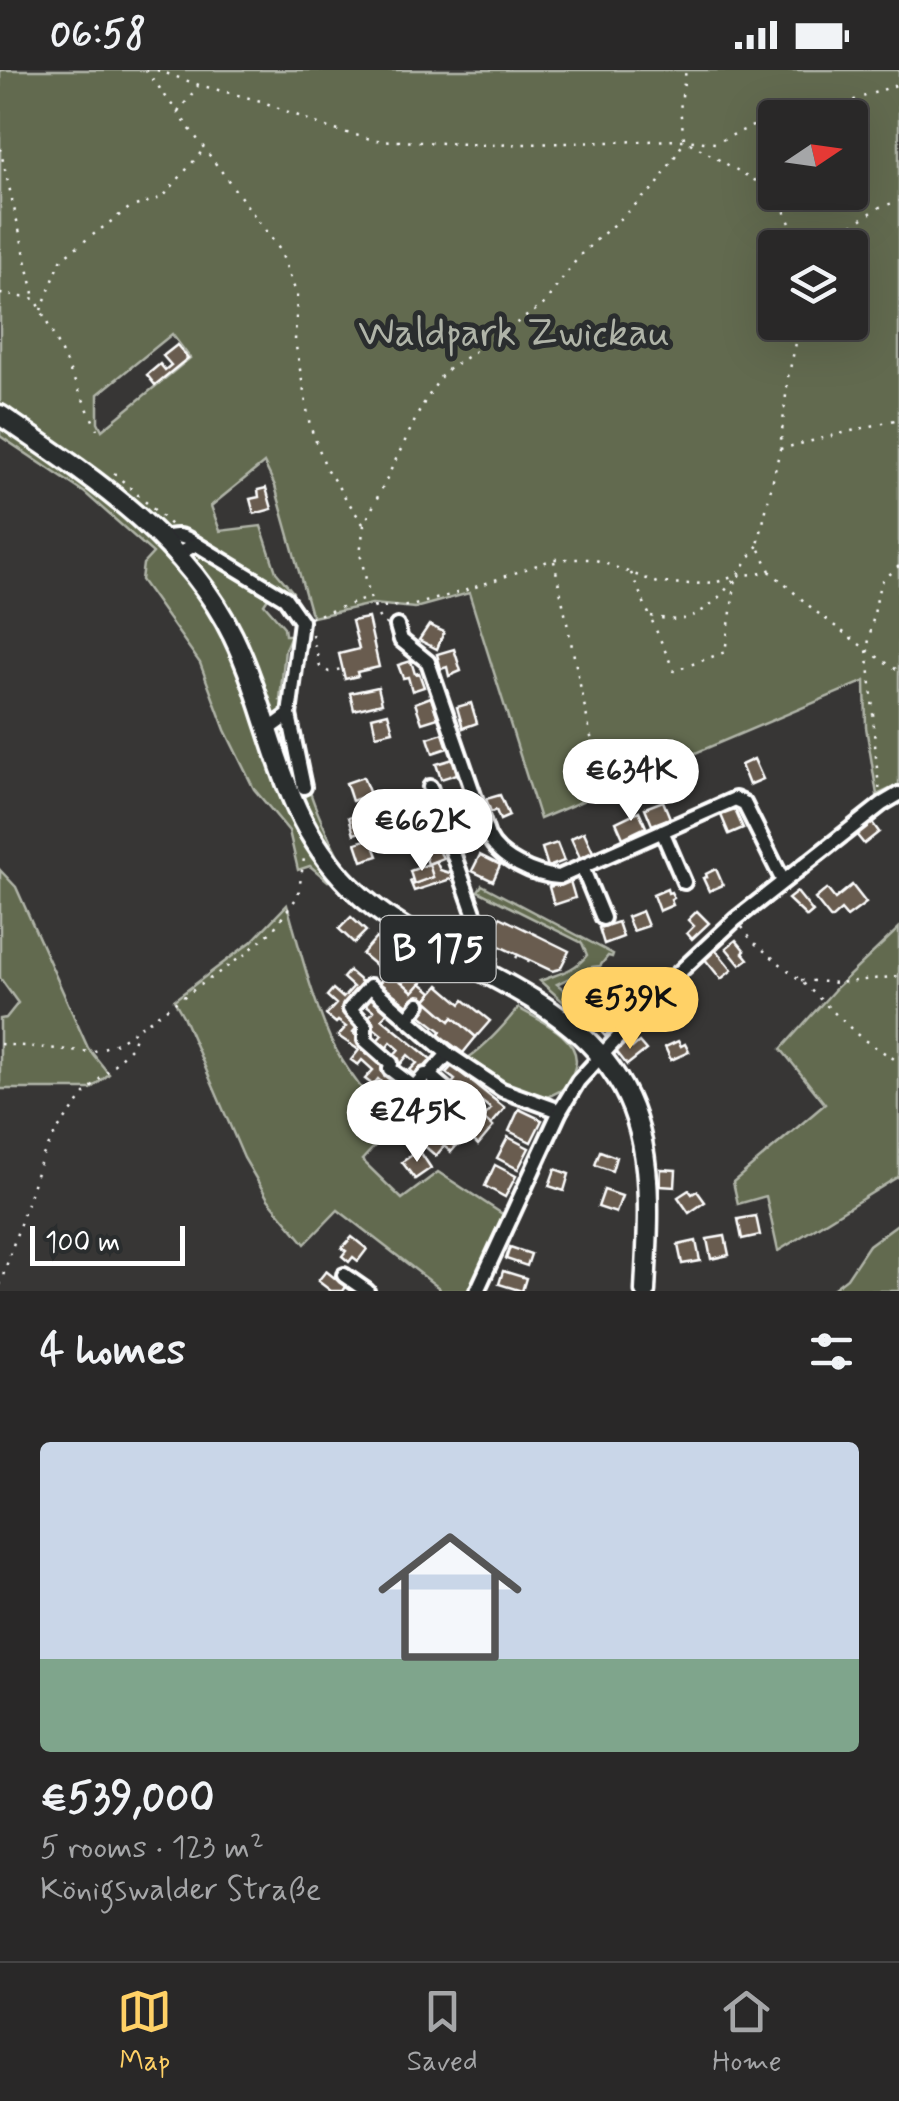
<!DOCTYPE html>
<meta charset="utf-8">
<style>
:root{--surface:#292828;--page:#353434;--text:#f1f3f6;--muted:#a5a6a8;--line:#454445;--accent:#ffd166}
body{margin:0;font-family:Mynerve,sans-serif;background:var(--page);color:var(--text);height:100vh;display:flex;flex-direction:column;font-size:38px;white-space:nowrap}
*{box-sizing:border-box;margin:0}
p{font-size:32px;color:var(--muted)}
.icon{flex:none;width:55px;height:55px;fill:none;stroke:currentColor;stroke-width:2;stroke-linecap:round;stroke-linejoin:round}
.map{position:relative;height:1221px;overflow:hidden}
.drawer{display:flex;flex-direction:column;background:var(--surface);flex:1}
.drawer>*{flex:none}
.needle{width:65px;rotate:77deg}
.tools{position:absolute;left:758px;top:30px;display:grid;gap:20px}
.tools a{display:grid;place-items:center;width:110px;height:110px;border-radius:10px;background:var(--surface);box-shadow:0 10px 40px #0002,0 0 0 2px var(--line);font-size:50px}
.scale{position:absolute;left:30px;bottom:25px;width:155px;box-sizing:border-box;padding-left:10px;border:5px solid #fff;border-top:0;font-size:28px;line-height:35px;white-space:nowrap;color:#fff;-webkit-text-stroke:8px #2a2d2e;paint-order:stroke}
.price{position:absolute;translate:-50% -85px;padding:0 22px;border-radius:35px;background:#fff;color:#222;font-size:32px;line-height:65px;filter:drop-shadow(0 2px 5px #0008)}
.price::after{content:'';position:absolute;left:50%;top:60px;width:30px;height:22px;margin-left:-15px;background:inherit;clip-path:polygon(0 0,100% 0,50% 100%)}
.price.current{background:var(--accent);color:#111}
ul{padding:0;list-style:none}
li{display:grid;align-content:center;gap:20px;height:530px;padding:0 40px}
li+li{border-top:2px solid var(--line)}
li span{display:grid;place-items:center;height:310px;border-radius:10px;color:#555}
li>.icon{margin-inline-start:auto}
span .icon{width:180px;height:180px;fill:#fffc;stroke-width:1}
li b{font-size:42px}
h2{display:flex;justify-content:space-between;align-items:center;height:120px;padding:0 40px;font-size:42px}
.status{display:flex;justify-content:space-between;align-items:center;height:70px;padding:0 50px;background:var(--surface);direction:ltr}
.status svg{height:28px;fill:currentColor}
.tab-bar{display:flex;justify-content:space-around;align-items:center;height:140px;border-top:2px solid var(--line);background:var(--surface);font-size:28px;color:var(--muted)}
.tab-bar a{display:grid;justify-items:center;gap:5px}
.tab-bar .current{color:var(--accent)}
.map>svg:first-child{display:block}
.green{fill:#626a50;stroke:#b0b4a8;stroke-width:2.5;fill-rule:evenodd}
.building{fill:#695c50;stroke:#fff;stroke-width:2.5}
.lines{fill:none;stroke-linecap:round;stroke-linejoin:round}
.minor-casing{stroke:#fff;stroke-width:20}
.major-casing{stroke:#fff;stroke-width:25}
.path{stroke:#fff;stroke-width:2.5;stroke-dasharray:2.5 8;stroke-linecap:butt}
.minor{stroke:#2a2d2e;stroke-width:12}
.major{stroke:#2a2d2e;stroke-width:18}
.labels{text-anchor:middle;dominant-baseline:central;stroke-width:10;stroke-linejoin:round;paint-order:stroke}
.shield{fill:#2a2d2e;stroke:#bfc0c0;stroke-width:2.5}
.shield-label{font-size:38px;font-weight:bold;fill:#fff}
.park-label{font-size:40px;fill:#b0b4a8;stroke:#2a2d2e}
</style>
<div class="status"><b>06:58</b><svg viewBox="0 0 49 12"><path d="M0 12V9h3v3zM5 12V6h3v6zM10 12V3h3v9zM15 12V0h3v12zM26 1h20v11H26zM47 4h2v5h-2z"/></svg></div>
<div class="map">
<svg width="899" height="1221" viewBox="0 0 899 1221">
<rect width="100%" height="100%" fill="#373635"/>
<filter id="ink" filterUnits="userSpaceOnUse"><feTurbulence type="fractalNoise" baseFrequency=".01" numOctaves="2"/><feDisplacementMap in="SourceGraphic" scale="20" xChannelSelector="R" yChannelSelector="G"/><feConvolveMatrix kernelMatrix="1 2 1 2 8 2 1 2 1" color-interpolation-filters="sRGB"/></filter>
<g filter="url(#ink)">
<g class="green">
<path d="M0 0H899V715L877 725 866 657 865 611 540 749 469 523 415 538 372 534 313 547 310 541 275 416 264 393 211 436 220 461 261 456 276 502 293 522 292 528 273 520 264 534 284 557 285 565H291L285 579 280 630 292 631C301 643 296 654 297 668 303 715 322 755 343 795L328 811 310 796 298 800 289 761 254 719 225 660 200 593 141 510 143 494 153 483 85 423 0 366ZM775 48H850V122H775ZM775 178H850V252H775ZM172 264 190 288 102 360 98 352V324Z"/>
<path d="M0 800 16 817 88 978 109 1004 91 1019H0V949L6 948 18 933 0 908Z"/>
<path d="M482 815 613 884 612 887 608 886 600 896 592 897 557 914 575 929 578 945 540 911C557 904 575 901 587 885L582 873 478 821Z"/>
<path d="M287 835C300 879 311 925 330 968 345 1000 370 1030 393 1056L362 1090 402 1129 438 1102 504 1145 469 1221H438L439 1218 338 1140 305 1174 268 1129 244 1088 183 946 174 930 251 872Z"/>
<path d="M899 858V1106L778 1181 766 1126 738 1134 733 1112 825 1034 781 979 837 917Z"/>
<path d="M518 938C539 950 583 968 575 997 573 1004 570 1013 564 1018 558 1023 549 1026 542 1029L509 1016 468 988C488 974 503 957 518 938Z"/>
<path d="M899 1153V1221H830L847 1208 869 1175Z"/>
</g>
<g class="building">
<path d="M177 275 188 288 155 315 147 305 160 294 165 300 171 295 163 286Z"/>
<path d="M266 418 272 439 254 444 250 429 259 427 258 420Z"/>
<path d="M368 548 379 597 357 602 358 606 345 609 339 584 359 579 352 551Z"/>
<path d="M429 555 444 562 437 579 419 570Z"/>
<path d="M454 579 461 601 449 606 447 597 441 599 437 584Z"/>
<path d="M411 591 415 604 419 603 424 617 412 621 408 607 403 608 398 595Z"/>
<path d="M378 617 382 633 354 640 350 623Z"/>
<path d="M431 627 438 648 422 653 415 633Z"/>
<path d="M471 633 477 653 463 658 457 637Z"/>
<path d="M388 643 393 661 376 665 372 647Z"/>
<path d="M443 663 448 678 433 683 428 668Z"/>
<path d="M453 689 457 704 441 709 436 694Z"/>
<path d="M754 689 763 709 749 715 741 695Z"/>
<path d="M363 707 370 724 352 731 346 713Z"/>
<path d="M500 725 509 746 500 750 496 740 491 742 486 729Z"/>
<path d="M663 731 670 748 652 755 645 738Z"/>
<path d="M369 740 374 758 354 764 349 747Z"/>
<path d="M735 740 743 758 729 764 721 745Z"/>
<path d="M639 741 646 757 623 768 616 752Z"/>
<path d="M471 743 477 764 460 769 453 748Z"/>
<path d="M427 748 432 762 413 768 408 754Z"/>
<path d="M871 751 879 762 864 774 855 763Z"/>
<path d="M584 762 593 782 580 788 571 768Z"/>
<path d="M371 768 378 786 362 791 356 773Z"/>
<path d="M435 773 443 788 428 794 422 777Z"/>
<path d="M557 773 564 791 548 797 542 778Z"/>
<path d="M480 785 500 795 493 811 472 801Z"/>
<path d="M436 791 440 800 453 804 454 808 414 821 410 811 413 809 414 814 433 807 428 794Z"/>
<path d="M429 794 433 807 414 814 410 801Z"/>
<path d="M716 799 723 815 709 821 703 808 707 807 706 804Z"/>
<path d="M570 811 575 828 554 835 549 817Z"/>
<path d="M852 815 866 833 847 847 841 840 831 849 815 829 827 819 835 829Z"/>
<path d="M667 819 668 823 671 822 674 828 671 830 673 835 659 841 653 825Z"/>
<path d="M797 822 813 842 807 847 788 829Z"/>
<path d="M642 841 648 856 633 861 627 847Z"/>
<path d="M697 841 709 853 692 869 687 863 694 856 688 850Z"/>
<path d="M351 847 366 861 354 873 339 859Z"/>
<path d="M500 847 569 881 560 899 552 901 495 874 492 864Z"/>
<path d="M618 852 623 867 604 874 599 858Z"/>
<path d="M376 868 399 887 401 885 427 907 413 922 389 901 386 904 362 884Z"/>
<path d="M736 870 745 881 743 883 748 889 740 895 726 878Z"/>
<path d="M715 879 732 900 721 909 704 888Z"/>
<path d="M349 901 364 914 342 941 359 955 353 962 372 979 369 983 386 998 384 1001 402 1016 386 1034 379 1028 388 1018 378 1009 373 1015 365 1009 373 1000 362 990 358 995 351 990 359 980 338 966 346 957 338 951 336 953 326 945 336 934 327 926 333 919 343 928 353 917 343 908Z"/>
<path d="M389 901 413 922 421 913 432 922 426 930 450 951 453 947 476 967 463 983 439 965 441 961 379 913Z"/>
<path d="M439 915 461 934 464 930 490 951 476 967 453 947 450 951 426 930Z"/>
<path d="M371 925 389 940 382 949 432 990 418 1007 410 1000 417 993 408 985 400 995 392 987 399 979 391 972 384 981 375 973 382 965 365 951 374 941 364 933Z"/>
<path d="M610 938 621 948 605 966 594 954Z"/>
<path d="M678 971 681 976 685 974 689 982 671 990 665 977Z"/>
<path d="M627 972 632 978 639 972 646 980 627 995 616 981Z"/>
<path d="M452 996 505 1038 491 1055 483 1048 491 1039 481 1031 474 1041 466 1034 473 1025 463 1016 455 1026 447 1020 455 1010 446 1003Z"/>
<path d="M426 1009 477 1051 462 1069 454 1062 463 1052 453 1043 444 1054 435 1047 444 1037 435 1030 428 1039 419 1032 426 1023 419 1017Z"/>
<path d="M410 1034 458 1074 451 1082 444 1076 436 1086 421 1073 429 1063 420 1055 411 1065 403 1058 412 1048 404 1040Z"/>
<path d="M519 1039 542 1050 531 1072 509 1061Z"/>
<path d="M476 1042 493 1057 478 1075 470 1067 474 1062 471 1058 477 1051 471 1047Z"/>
<path d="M508 1067 529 1078 518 1099 497 1088Z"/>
<path d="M419 1080 431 1098 415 1109 402 1092Z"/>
<path d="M600 1081 616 1087 612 1101 595 1095Z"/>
<path d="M495 1095 516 1106 505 1127 485 1116Z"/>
<path d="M555 1099 569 1104 564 1121 549 1116Z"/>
<path d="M661 1099 676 1100 675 1117 660 1116Z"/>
<path d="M604 1120 622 1126 616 1143 598 1137Z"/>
<path d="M689 1120 692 1124 697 1121 705 1132 689 1143 678 1127Z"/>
<path d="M756 1146 760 1165 742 1169 738 1149Z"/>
<path d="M725 1166 729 1185 711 1189 707 1169Z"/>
<path d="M352 1167 367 1179 358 1191 353 1187 349 1192 342 1186 346 1181 342 1178Z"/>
<path d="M696 1171 700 1191 682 1194 678 1175Z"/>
<path d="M510 1177 531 1184 527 1196 506 1189Z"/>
<path d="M326 1201 346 1217 343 1221H331L318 1211Z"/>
<path d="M503 1201 526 1208 522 1221 499 1214Z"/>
</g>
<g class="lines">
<defs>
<g id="minor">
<path d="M161 469C177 464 183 465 196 474"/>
<path d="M177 485 196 474 285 528 301 551 289 645 267 661"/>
<path d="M397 556 401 570 428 592 488 766C499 789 534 805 559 807L735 729 744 733 783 811"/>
<path d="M289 645 304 717"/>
<path d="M430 717 486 877 489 888 486 902"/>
<path d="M662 761 684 812"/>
<path d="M582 797 603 848"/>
<path d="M407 949 419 934"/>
<path d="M429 1005 474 1044"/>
<path d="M414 1017 425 1005H429L448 984"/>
<path d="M456 1067 407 1025 414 1017 390 999 391 993 365 970V955L350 939 370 916 448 984 502 1020 560 1041"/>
<path d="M344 1205 367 1221"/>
<path d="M477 1221 560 1041 578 1011 670 911 736 849 882 734 899 724"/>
</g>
<path id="major" d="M0 345C88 405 185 467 233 566 275 653 277 743 350 816 429 895 556 911 617 1008 657 1070 648 1151 645 1221"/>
</defs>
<use href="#minor" class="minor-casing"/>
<use href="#major" class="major-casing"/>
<g class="path">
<path d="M146 0 280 180 297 225 295 271 310 356 327 400 363 454"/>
<path d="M157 0 199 15 261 31 331 59 375 70 489 75 684 70 715 73 766 50H775"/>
<path d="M178 42 198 16"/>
<path d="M804 48 899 14"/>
<path d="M684 68 680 39 686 0"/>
<path d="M690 73 775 122"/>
<path d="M0 78 35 228"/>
<path d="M776 122 801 178"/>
<path d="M817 178 880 137 899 131"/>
<path d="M0 224 36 229 97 359"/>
<path d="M41 240 62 188 129 138 163 127 204 79"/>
<path d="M780 379 899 349"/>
<path d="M114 403 172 456"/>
<path d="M554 491 599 705"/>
<path d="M899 496 880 513 867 580 899 601"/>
<path d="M770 501 758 475 780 379 788 307 801 252"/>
<path d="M631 503 674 601 725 582 736 508"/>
<path d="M373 537 411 536 464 521 554 489H593L658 513 693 514 717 512 736 506 771 502 815 541 867 580C874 627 873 675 880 723"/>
<path d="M651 546C661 548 672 551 683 549 718 540 739 502 758 475"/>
<path d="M310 548 368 528"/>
<path d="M387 555 380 550 370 527 360 483 364 455 421 338 443 303 543 235 580 185 657 115 684 72"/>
<path d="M312 564 320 597 329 602 341 599"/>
<path d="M742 857 752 871 800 910 861 968 899 992"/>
<path d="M516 888 518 885"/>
<path d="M528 893 529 890"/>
<path d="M801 910 839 913 899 906"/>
<path d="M0 974 92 982 117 973 244 885 272 861 298 826 305 782"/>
<path d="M0 1215 42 1087 58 1059 84 1025 131 977 137 962"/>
</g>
<use href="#minor" class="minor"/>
<use href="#major" class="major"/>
</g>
</g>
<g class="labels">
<rect class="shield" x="380.5" y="846" width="115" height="66" rx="8"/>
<g class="shield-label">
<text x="438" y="879">B 175</text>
</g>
<g class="park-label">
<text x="514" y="264">Waldpark Zwickau</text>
</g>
</g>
</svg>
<div class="tools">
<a><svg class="needle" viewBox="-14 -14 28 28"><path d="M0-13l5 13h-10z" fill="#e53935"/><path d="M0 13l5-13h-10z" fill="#a5a6a8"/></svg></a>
<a><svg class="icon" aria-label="layers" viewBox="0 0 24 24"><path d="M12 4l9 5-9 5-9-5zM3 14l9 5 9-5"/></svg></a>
</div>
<div class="scale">100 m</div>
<b class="price" style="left:631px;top:754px">€634K</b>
<b class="price" style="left:422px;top:804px">€662K</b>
<b class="price current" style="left:630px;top:982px">€539K</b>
<b class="price" style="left:417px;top:1095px">€245K</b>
</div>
<section class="drawer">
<h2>4 homes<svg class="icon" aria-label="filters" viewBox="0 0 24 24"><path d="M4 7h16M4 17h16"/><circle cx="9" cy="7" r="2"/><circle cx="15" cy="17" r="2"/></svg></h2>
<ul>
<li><span style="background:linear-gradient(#c9d6e8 70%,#7fa58c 0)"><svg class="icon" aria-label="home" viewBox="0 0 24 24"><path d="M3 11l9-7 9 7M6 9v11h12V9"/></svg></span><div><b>€539,000</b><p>5 rooms · 123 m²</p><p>Königswalder Straße</p></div></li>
</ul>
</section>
<nav class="tab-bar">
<a class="current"><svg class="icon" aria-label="map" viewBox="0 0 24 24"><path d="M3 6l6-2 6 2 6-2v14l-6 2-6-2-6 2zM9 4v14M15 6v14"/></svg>Map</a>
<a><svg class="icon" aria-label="saved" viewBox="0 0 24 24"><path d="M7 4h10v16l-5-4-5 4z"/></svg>Saved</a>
<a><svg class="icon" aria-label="home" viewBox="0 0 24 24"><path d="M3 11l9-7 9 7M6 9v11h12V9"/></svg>Home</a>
</nav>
